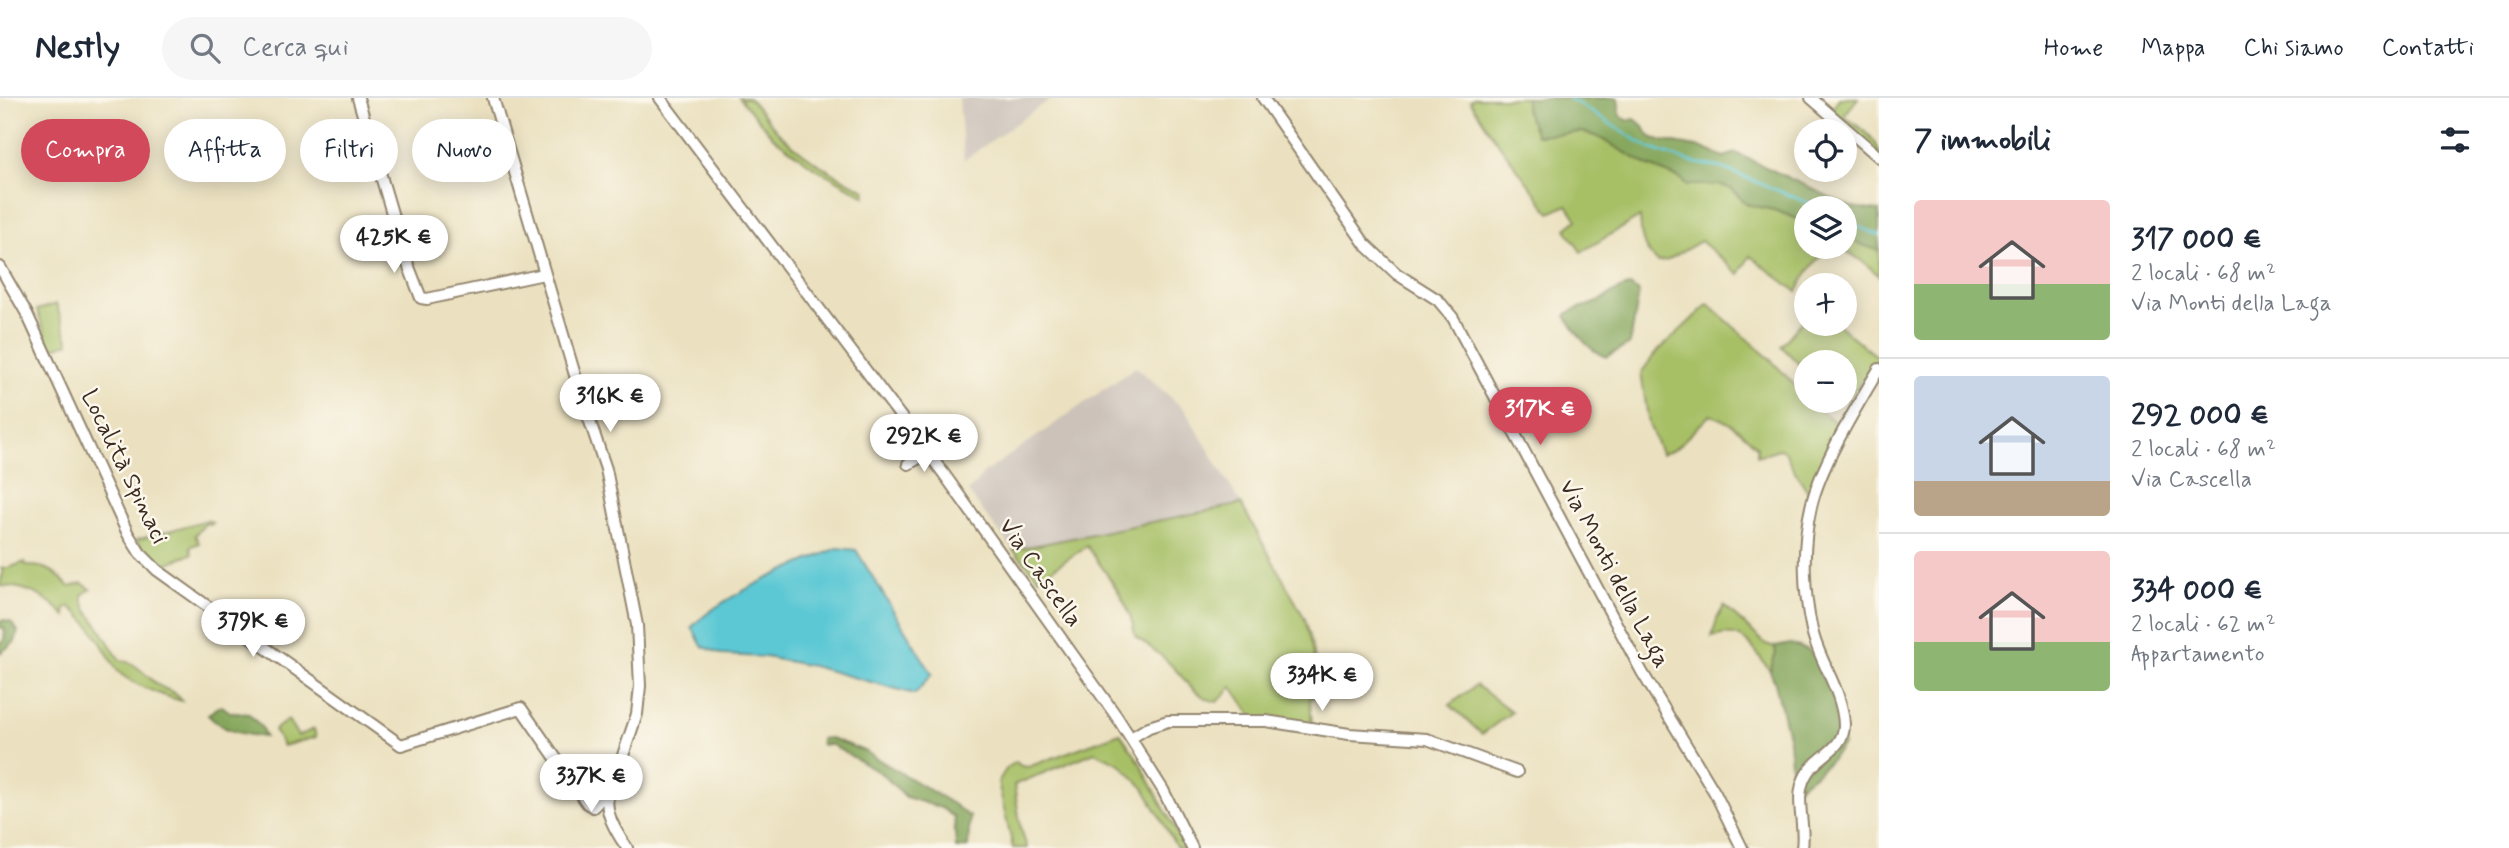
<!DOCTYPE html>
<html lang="it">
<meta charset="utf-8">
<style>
:root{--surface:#fff;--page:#f6f6f7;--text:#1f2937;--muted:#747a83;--line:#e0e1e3;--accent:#d1495b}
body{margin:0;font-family:Mynerve,sans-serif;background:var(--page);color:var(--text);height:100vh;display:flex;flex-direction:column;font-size:26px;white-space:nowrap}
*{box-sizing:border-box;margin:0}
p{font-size:23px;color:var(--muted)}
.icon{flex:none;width:38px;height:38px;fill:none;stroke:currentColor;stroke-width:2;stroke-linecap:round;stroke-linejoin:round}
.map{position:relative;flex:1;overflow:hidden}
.details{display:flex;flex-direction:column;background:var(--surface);width:630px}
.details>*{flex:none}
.guide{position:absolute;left:21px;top:21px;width:665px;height:63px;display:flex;gap:14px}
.tools{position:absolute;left:1794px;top:21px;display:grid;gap:14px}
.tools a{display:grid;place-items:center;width:63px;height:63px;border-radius:50%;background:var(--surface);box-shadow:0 4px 18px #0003;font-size:35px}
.price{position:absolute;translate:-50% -60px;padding:0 16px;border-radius:24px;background:#fff;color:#222;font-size:23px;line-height:46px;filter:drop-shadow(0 2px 4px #0008)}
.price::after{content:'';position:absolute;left:50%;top:42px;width:21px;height:16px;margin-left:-10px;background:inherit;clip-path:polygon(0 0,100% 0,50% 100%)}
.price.on{background:var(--accent);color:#fff}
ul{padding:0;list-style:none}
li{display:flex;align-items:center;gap:21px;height:175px;padding:0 35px}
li+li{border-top:2px solid var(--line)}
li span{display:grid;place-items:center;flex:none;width:196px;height:140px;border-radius:7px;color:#555}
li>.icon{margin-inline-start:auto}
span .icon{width:84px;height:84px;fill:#fffc;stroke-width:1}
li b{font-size:30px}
h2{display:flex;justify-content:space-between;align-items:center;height:84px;padding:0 35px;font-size:30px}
.chip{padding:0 24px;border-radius:32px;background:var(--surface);box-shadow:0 4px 18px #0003;font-size:24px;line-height:63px}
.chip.on{background:var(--accent);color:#fff}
header{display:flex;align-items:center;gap:42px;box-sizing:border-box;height:98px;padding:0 35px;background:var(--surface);border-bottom:2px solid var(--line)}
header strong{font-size:33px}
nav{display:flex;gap:38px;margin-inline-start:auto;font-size:24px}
.search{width:490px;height:63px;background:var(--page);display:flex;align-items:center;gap:18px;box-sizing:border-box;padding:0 24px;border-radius:38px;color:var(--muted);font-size:26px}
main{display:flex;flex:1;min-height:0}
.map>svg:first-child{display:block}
.industrial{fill:#ccc2b9}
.green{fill:#a7c066;stroke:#717542;stroke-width:2}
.forest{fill:#85a65b;stroke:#60683c;stroke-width:2}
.water{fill:#5cc8d4;stroke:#4c7979;stroke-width:2}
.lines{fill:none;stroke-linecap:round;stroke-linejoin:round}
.stream{stroke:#5cc8d4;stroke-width:2.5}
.minor-casing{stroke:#93866f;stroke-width:14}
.minor{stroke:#fff;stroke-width:10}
.labels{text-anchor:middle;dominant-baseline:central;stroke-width:5;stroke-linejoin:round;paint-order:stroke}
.street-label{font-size:24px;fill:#3b2a1e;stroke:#fbf7ec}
</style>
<header>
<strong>Nestly</strong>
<div class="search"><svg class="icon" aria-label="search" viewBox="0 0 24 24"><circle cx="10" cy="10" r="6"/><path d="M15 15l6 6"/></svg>Cerca qui</div>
<nav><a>Home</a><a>Mappa</a><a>Chi siamo</a><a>Contatti</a></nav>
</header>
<main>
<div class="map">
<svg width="1879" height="750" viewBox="0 0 1879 750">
<rect width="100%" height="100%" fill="#fbf7ec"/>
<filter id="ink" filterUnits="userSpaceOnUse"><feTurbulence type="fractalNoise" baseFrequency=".0143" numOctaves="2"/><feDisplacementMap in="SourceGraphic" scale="14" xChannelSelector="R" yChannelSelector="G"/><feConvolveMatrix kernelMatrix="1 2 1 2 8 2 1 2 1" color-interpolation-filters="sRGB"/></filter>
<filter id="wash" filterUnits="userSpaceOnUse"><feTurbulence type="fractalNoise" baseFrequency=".00686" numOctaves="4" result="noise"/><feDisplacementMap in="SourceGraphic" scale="28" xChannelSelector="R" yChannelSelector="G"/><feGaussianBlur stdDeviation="1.57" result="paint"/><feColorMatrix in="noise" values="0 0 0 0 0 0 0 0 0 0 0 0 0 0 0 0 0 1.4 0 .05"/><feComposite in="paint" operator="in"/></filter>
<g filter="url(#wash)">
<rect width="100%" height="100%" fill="#ebe1c0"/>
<g class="industrial">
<path d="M959 0H1052L964 62Z"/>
<path d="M1136 269 1185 312 1241 406 1013 452 968 394 984 375Z"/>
</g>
<g class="green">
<path d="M739 0H749C760 12 770 26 782 38 807 61 836 78 865 92V98L815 70 774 40Z"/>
<path d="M1475 0H1525V11L1536 37 1582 34 1598 39 1649 68 1680 80 1687 87H1721L1732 91 1746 106 1774 112 1806 124V149H1844L1845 140 1876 151 1879 153V178C1870 169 1850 152 1837 151 1821 149 1803 181 1797 194L1750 158 1739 176 1701 143 1666 163 1657 164C1642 151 1641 138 1640 119L1581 154 1566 131 1577 122 1567 107 1550 115 1493 38 1470 3Z"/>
<path d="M1839 0H1858L1844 18C1857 28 1879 40 1879 57L1829 15Z"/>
<path d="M56 206 69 245 50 251 37 212Z"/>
<path d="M1708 206 1770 261 1806 299V303H1810L1838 327 1845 329 1812 400 1791 367 1785 353 1779 351 1757 358V349C1743 334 1730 323 1710 317L1674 352 1661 356 1649 326 1641 275 1655 256Z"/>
<path d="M1806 219V226H1837L1879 260 1848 302H1845V295L1852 283 1845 280 1844 264H1806L1802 269 1781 248Z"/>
<path d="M1241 406 1305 521 1313 551 1320 598 1310 600 1312 628 1255 622 1232 589 1217 604C1193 599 1183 577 1166 562 1156 553 1145 546 1135 538 1131 504 1106 476 1087 448L1039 480 1013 452Z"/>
<path d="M207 422 213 425 211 427 206 425 195 437 199 445 190 449 192 456 158 469 136 442Z"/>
<path d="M25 464 26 468C47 467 56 474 69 489L82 485 91 491 82 497C84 514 94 519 101 532 107 542 113 552 120 562 137 564 145 578 158 587 167 593 176 593 182 603 166 599 127 585 117 572 103 550 93 525 70 509L65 511 66 518C46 499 28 488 0 488L3 474 1 470H8Z"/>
<path d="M1724 508 1766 546 1775 549 1776 555 1770 573C1752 549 1745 529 1712 539L1717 521Z"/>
<path d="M1476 587 1512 614 1482 636 1450 607Z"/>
<path d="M288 622 298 638 314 631 316 639 283 648 274 632Z"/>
<path d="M1120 635 1139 663 1185 750H1177L1144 690 1120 666 1095 654 1014 687 1021 731 1027 750H1013L998 684 1007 670 1016 664 1021 668 1028 669Z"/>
</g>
<g class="forest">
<path d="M1525 0H1618L1620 18 1627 22 1635 21 1642 27 1650 39 1663 43 1702 50 1724 59 1736 55 1851 109 1879 113V153L1845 140 1844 110H1806V124L1774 112 1746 106 1732 91 1721 87H1687L1680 80 1649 68 1598 39 1582 34 1536 37 1525 11Z"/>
<path d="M1630 188 1639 195 1630 246 1606 259C1586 251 1577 235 1566 218 1573 209 1583 210 1593 206 1607 201 1615 190 1630 188Z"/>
<path d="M4 522 11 524 18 533 15 544 0 555V546L4 542 5 531 0 529V523Z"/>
<path d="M1790 546 1808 552 1817 560 1840 615 1843 647C1830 664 1812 681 1793 691L1789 642 1775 585 1770 573 1776 555 1775 549Z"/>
<path d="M222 608 230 614 249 616 262 630 265 639C243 636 225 635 208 617L216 610Z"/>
<path d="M830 640 864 653 953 706 967 717H970L968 749 956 750 954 719 941 710 906 699 882 676 830 646 822 647 821 641Z"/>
</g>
<path class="water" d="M838 450 856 452 932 576 915 596 812 568 765 559 723 557 702 548 692 529C723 496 795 468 838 450Z"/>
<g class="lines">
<g class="stream">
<path d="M1569 0 1649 50 1691 64 1722 70 1821 110"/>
<path d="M1844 123 1879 137"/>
</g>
</g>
</g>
<g filter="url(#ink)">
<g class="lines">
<defs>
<g id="minor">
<path d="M358 0 404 156 421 200 427 201 544 176"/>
<path d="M493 0 580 294 606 371 637 527 640 588 637 616 616 678C598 704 611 727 627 750"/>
<path d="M660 0 944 376 1117 619 1163 692 1192 750"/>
<path d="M1263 0 1365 146 1397 176 1438 202 1453 220 1642 574 1715 695 1742 750"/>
<path d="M1811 0 1879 59"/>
<path d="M0 169 27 216 128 436 140 455 157 472 401 647 521 610 587 705 593 709C603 701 608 687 616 678"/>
<path d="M908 366 928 355"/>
<path d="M1131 640 1149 629 1168 623H1266L1349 636 1427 641 1517 674"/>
<path d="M1802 750C1806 725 1793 700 1806 677 1816 658 1844 652 1844 627 1843 593 1819 564 1812 532 1803 493 1802 448 1811 409 1820 368 1857 308 1879 271"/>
</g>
</defs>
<use href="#minor" class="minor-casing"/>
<use href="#minor" class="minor"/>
</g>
</g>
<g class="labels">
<g class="street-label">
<text transform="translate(124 369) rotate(64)">Località Spinaci</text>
<text transform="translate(1040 475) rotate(55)">Via Cascella</text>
<text transform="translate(1614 476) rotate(62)">Via Monti della Laga</text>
</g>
</g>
</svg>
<div class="tools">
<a><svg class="icon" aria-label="locate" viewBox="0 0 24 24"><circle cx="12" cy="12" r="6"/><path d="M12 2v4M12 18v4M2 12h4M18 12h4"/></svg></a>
<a><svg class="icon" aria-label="layers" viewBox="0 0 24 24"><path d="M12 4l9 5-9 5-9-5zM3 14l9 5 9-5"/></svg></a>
<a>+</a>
<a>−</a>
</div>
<b class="price" style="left:394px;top:177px">425K €</b>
<b class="price" style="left:610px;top:336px">316K €</b>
<b class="price on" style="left:1540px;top:349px">317K €</b>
<b class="price" style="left:924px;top:376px">292K €</b>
<b class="price" style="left:253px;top:561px">379K €</b>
<b class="price" style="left:1322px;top:615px">334K €</b>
<b class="price" style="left:591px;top:716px">337K €</b>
<div class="guide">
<a class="chip on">Compra</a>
<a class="chip">Affitta</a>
<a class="chip">Filtri</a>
<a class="chip">Nuovo</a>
</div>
</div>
<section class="details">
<h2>7 immobili<svg class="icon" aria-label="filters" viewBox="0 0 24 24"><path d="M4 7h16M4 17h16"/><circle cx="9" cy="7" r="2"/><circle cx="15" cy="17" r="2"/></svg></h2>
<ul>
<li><span style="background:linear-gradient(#f6c9c9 60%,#8fb573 0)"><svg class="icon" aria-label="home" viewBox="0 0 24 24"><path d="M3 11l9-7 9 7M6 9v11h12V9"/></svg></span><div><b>317 000 €</b><p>2 locali · 68 m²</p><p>Via Monti della Laga</p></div></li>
<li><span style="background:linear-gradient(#c9d6e8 75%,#b9a48a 0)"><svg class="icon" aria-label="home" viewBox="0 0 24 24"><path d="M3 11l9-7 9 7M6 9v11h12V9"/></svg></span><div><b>292 000 €</b><p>2 locali · 68 m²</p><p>Via Cascella</p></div></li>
<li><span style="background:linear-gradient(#f6c9c9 65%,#8fb573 0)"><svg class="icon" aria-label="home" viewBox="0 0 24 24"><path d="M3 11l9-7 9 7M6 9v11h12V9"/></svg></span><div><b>334 000 €</b><p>2 locali · 62 m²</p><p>Appartamento</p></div></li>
</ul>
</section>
</main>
